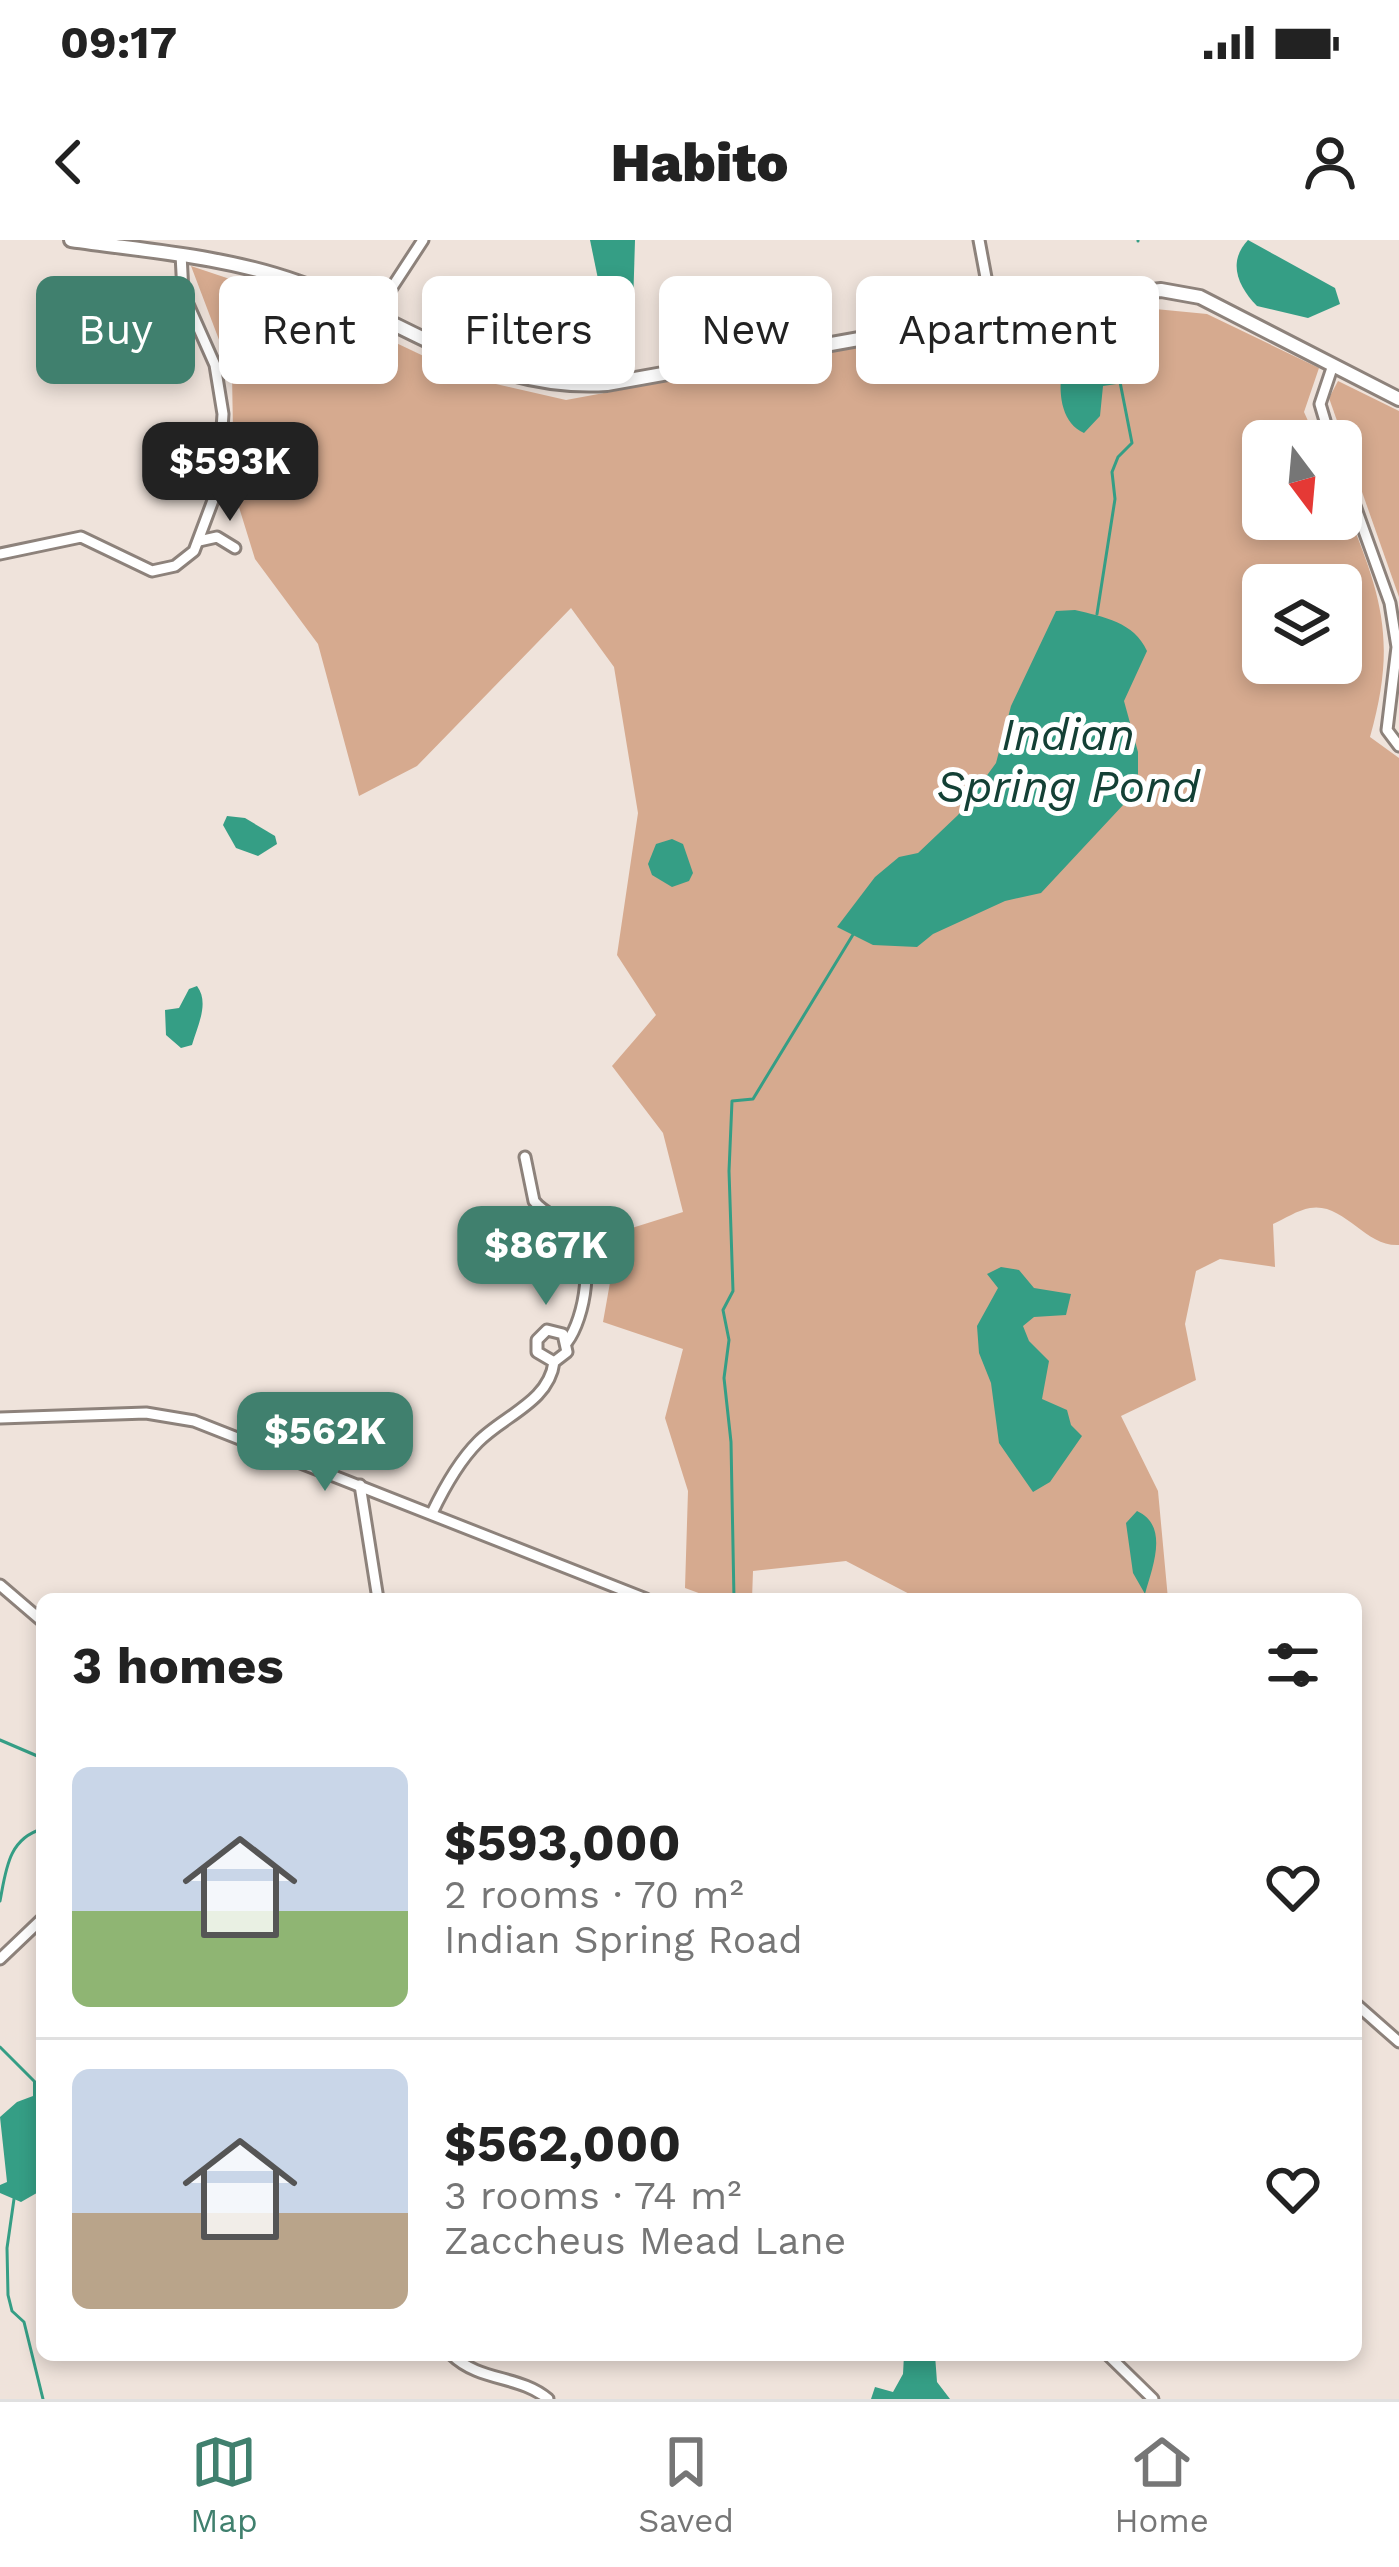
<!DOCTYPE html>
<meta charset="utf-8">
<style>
:root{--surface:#fff;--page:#f2f2f2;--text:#222;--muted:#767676;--line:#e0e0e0;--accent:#40806e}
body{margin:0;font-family:"Work Sans",sans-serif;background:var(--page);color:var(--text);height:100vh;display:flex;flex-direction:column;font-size:45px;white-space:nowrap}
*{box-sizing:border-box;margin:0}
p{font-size:39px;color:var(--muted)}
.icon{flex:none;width:66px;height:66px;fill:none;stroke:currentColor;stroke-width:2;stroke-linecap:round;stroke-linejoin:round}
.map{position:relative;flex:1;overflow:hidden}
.sheet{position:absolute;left:36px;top:1353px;width:1326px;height:768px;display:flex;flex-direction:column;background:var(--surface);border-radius:18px;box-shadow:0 6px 18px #0003}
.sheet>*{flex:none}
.guide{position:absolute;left:36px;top:36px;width:1329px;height:108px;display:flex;gap:24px}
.needle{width:78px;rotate:164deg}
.fabs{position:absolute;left:1242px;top:180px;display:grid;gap:24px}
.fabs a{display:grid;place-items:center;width:120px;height:120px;border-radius:18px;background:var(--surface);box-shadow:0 6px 18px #0003;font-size:60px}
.price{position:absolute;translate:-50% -102px;padding:0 27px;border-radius:24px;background:var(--accent);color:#fff;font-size:39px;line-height:78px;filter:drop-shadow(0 3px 6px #0008)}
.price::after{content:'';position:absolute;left:50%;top:72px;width:36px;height:27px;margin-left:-18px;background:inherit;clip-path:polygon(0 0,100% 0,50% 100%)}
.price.current{background:#222;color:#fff}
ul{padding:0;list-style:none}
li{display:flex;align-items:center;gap:36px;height:300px;padding:0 36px}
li+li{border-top:3px solid var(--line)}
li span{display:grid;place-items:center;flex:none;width:336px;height:240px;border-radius:18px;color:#555}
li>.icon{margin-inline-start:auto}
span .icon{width:144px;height:144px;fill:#fffc;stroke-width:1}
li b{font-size:51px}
h2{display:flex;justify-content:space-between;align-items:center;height:144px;padding:0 36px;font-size:51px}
.tag{padding:0 42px;border-radius:18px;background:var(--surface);box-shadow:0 6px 18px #0003;font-size:42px;line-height:108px}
.tag.current{background:var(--accent);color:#fff}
.status{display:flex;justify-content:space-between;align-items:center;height:84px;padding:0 60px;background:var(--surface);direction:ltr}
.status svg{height:33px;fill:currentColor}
header{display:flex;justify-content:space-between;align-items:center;height:156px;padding:0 36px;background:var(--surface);font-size:54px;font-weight:800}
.tabs{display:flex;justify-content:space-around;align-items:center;height:168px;border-top:3px solid var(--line);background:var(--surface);font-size:33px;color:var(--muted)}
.tabs a{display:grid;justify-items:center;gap:6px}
.tabs .current{color:var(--accent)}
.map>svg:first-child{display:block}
.green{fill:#d6aa8f;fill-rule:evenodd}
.water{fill:#359e85}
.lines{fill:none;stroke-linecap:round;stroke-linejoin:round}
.stream{stroke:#359e85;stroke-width:3}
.street-casing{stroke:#8d827b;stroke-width:15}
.secondary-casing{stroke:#8d827b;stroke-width:18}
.street{stroke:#fff;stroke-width:9}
.secondary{stroke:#fff;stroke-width:12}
.labels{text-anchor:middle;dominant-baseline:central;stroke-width:10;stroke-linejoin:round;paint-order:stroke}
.water-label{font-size:45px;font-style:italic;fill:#134035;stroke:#fff}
</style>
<div class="status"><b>09:17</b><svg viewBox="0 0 49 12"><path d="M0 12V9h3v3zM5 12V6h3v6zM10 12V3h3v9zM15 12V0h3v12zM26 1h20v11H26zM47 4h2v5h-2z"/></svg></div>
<header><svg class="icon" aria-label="back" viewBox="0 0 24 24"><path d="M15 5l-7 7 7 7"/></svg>Habito<svg class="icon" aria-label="person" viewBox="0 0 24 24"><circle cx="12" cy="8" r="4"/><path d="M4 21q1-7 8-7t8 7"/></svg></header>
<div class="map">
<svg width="1399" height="2159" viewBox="0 0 1399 2159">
<rect width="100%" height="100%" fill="#efe3db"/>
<g class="green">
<path d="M191 26 335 74 470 138 566 160 1093 63 1207 74 1319 128 1304 172 1317 201H1263V279H1341V256C1379 350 1399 395 1370 497L1399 518V1005C1365 1007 1344 962 1310 968 1298 970 1284 979 1273 984L1275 1027 1220 1019 1196 1031 1185 1084 1196 1140 1121 1176 1158 1251 1168 1359H919L846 1321 753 1331 752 1359H715L685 1348 688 1251 665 1178 683 1109 603 1082 619 992 683 972 663 893 612 826 656 775 617 715 638 573 614 427 571 368 417 526 359 556 318 404 255 319 234 251 232 134ZM1263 345H1341V423H1263Z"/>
<path d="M1338 141 1399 171V357L1329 158Z"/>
</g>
<g class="water">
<path d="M590 0H635L633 67 618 84 605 73Z"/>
<path d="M1248 0 1335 48 1340 64 1308 78 1257 66C1238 47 1227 22 1248 0Z"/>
<path d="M101 67 112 77C134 73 155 70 166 96L163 119 155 125 136 121 114 127 95 113 86 98 88 74Z"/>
<path d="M1100 72H1116L1127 89 1130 142 1103 146 1100 176 1084 193C1043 175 1061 87 1100 72Z"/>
<path d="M1075 370C1104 377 1134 382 1147 411L1124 461 1138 512V549L1041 653 1005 661 933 694 917 707 873 705 837 687 875 637 899 617 918 613 958 575 996 523 1011 466 1056 371Z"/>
<path d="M227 576 245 578 275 596 277 604 258 616 236 608 223 585Z"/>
<path d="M672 599 683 604 693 633 689 641 672 647 652 635 648 624 656 604Z"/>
<path d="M197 746C210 763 197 787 192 805L181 808 166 795 165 770 179 768 189 749Z"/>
<path d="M1001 1027 1019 1030 1034 1048 1071 1054 1066 1075 1034 1077 1023 1086 1029 1101 1049 1121 1042 1159 1067 1170 1071 1185 1082 1196 1050 1242 1033 1252 999 1203 991 1143 979 1113 977 1086 998 1048 987 1034Z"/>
<path d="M1137 1271C1170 1286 1152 1328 1145 1354L1133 1333 1126 1283Z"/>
<path d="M39 1840 42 1950 21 1962 0 1953V1945L7 1942 0 1877 17 1862 33 1856V1842Z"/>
<path d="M904 2115H935L937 2142 950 2159H871L875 2147 893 2152 903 2134Z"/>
</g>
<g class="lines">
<g class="stream">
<path d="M1138 1V0"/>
<path d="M1097 374 1115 259 1112 232 1118 217 1132 203 1120 142"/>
<path d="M734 1359 731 1202 724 1138 729 1100 723 1070 733 1051 729 931 732 861 753 859 854 693"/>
<path d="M0 1500 42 1518"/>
<path d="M0 1661C6 1630 8 1599 42 1589"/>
<path d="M0 1807 35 1842"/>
<path d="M14 1959 7 2008 8 2055 12 2071 24 2082 43 2159"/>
</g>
<defs>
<g id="street">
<path d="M979 0 993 75"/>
<path d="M374 75 423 0"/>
<path d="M1331 201 1320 164 1333 125"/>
<path d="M1341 227 1390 363 1397 407 1387 490 1399 506"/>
<path d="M199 301 217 297 235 308"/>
<path d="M0 314 81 297 152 331 175 326 194 311 218 247 223 174 215 125 183 53 181 14"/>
<path d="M525 917 534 961C545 975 561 978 573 990 596 1014 585 1078 567 1102"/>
<path d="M0 1178 146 1173 194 1181 646 1359"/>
<path d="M360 1245 378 1359"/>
<path d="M432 1273C444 1248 458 1222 478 1202 503 1176 549 1162 554 1122L567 1112 563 1094 547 1090 537 1100V1112L554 1122"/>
<path d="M0 1345 42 1381"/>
<path d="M0 1719 42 1679"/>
<path d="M1356 1764 1399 1802"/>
<path d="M452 2115C480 2142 520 2135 548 2159"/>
<path d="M1108 2115 1153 2159"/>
</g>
<path id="secondary" d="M71 0C147 11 224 16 297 42 406 79 485 152 607 144L1088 58 1161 50 1200 57 1399 159"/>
</defs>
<use href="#street" class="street-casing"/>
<use href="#secondary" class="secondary-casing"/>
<use href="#street" class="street"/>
<use href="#secondary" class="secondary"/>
</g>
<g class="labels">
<g class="water-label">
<text x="1068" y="494">Indian<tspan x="1068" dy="52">Spring Pond</tspan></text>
</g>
</g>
</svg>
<div class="fabs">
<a><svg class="needle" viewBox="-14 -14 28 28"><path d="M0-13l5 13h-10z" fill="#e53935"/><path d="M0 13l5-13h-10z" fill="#767676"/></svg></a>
<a><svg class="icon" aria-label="layers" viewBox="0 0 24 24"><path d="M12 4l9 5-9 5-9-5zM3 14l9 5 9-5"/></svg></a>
</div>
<b class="price current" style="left:230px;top:284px">$593K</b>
<b class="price" style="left:546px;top:1068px">$867K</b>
<b class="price" style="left:325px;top:1254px">$562K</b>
<div class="guide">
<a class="tag current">Buy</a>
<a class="tag">Rent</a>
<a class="tag">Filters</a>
<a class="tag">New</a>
<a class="tag">Apartment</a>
</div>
<section class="sheet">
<h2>3 homes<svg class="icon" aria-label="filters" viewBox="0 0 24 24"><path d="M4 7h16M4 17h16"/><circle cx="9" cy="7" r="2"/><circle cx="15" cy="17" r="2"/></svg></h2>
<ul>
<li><span style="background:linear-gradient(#c9d6e8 60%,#8fb573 0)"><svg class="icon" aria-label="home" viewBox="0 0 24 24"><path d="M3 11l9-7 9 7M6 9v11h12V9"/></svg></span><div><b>$593,000</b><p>2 rooms · 70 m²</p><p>Indian Spring Road</p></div><svg class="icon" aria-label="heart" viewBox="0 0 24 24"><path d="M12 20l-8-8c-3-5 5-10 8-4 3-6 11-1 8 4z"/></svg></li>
<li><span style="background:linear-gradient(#c9d6e8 60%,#b9a48a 0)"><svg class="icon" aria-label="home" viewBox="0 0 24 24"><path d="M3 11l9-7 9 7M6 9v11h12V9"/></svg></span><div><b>$562,000</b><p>3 rooms · 74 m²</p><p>Zaccheus Mead Lane</p></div><svg class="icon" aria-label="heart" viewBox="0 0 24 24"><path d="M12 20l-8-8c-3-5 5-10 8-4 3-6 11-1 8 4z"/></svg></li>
</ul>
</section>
</div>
<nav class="tabs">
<a class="current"><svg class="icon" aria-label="map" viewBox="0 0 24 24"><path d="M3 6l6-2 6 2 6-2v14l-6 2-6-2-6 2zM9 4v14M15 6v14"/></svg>Map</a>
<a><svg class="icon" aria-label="saved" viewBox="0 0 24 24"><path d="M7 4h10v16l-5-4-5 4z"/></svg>Saved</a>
<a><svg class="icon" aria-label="home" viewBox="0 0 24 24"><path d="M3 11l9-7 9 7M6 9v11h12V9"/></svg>Home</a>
</nav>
